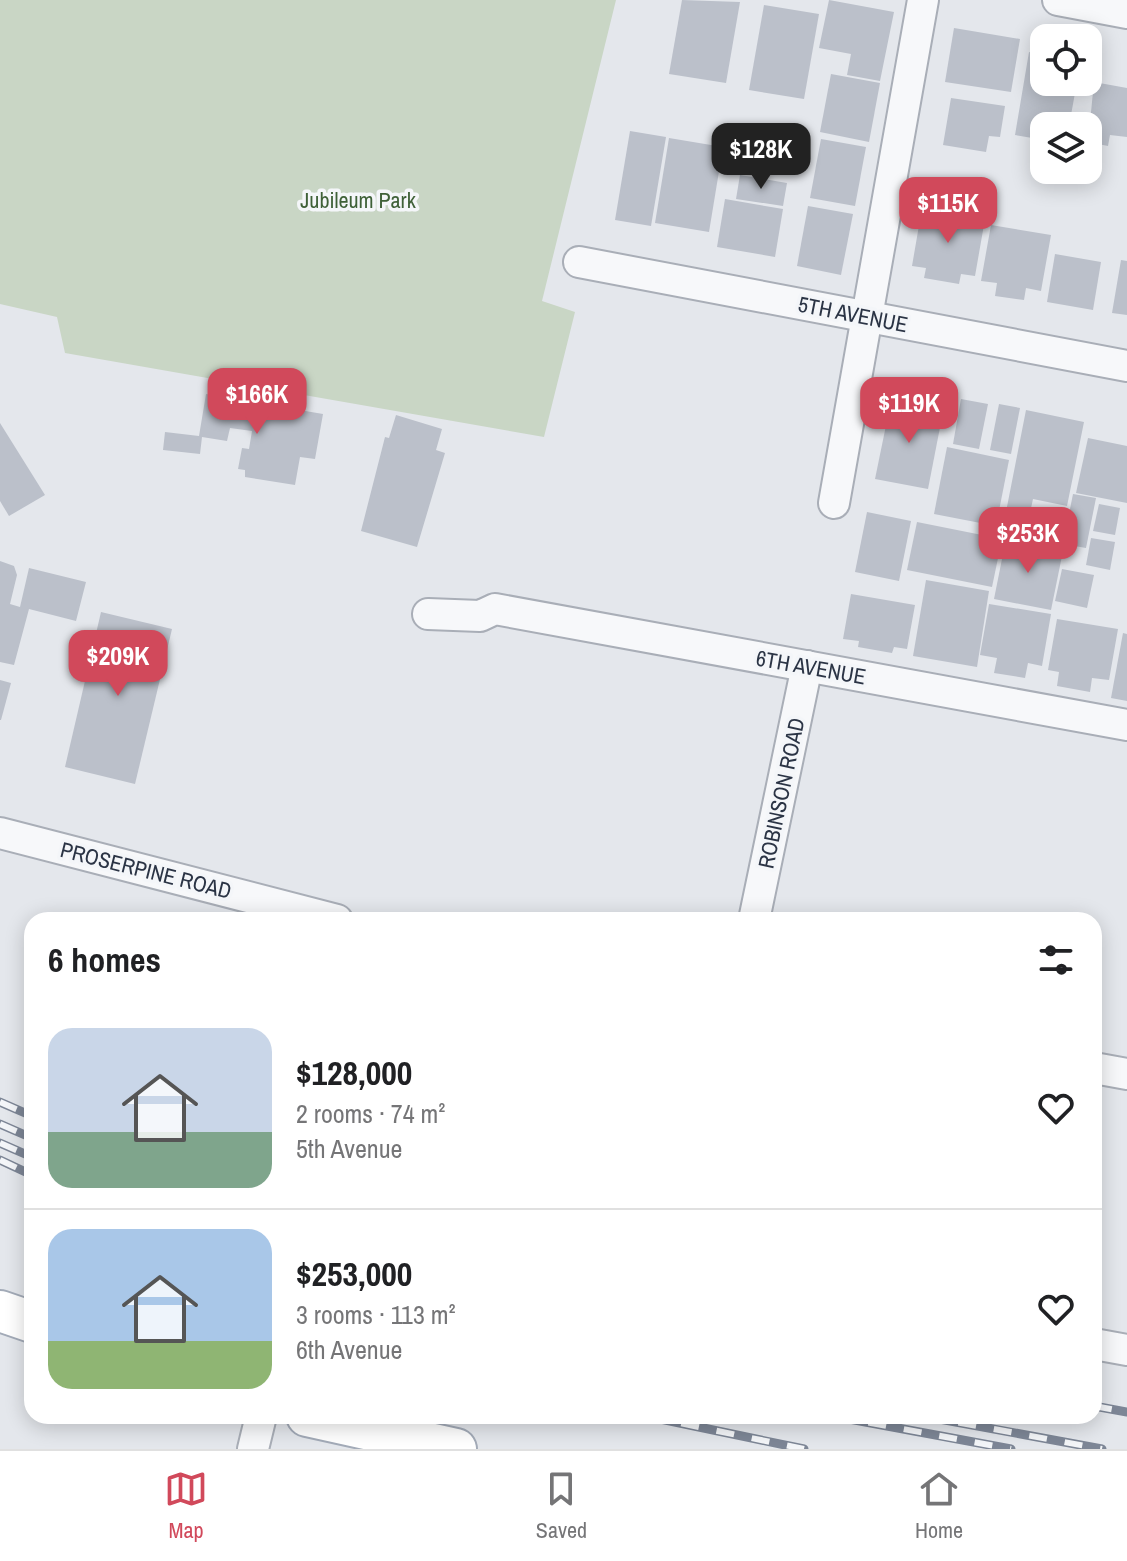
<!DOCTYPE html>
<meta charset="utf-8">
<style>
:root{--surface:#fff;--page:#f6f6f6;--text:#202124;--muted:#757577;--line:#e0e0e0;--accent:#d1495b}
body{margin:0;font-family:"Archivo Narrow",sans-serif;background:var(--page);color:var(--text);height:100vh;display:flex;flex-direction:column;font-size:30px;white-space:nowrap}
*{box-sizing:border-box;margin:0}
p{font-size:26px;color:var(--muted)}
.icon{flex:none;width:44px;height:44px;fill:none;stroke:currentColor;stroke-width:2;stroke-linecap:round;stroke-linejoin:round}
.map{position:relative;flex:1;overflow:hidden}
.panel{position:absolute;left:24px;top:912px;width:1078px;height:512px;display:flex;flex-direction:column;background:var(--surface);border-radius:24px;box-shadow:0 4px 20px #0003}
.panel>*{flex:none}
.buttons{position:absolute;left:1030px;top:24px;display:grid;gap:16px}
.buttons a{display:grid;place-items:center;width:72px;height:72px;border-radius:16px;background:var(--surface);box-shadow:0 4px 20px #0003;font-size:40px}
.price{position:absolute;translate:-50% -68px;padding:0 18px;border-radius:16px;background:var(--accent);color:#fff;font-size:26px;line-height:52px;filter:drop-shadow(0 2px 4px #0008)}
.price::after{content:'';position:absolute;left:50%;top:48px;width:24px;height:18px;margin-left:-12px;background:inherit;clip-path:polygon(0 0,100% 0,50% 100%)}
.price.active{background:#222;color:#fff}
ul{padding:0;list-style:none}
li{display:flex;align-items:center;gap:24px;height:200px;padding:0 24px}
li+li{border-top:2px solid var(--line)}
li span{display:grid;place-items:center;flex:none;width:224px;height:160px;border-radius:24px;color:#555}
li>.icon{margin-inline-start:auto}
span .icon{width:96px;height:96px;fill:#fffc;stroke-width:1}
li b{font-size:34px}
h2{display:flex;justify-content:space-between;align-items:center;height:96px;padding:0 24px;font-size:34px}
.dock{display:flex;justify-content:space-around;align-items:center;height:112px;border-top:2px solid var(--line);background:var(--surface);font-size:22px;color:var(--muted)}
.dock a{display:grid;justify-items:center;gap:4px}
.dock .active{color:var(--accent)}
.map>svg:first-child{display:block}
.green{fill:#c9d6c5}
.building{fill:#bbc0ca}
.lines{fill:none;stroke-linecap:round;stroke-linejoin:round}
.minor-casing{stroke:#a9aeb7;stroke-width:34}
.major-casing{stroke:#a3abb8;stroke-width:44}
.minor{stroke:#f7f8fa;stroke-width:30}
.major{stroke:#fff;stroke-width:40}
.rail-casing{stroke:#7d8696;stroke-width:9}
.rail{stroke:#f4f6f9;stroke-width:6;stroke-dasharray:18;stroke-linecap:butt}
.labels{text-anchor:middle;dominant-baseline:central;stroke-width:7;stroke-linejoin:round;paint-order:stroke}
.park-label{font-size:22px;fill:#3f6138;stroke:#f4f6f9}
.street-label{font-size:22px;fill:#2b3445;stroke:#f4f6f9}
</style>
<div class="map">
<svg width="1127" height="1449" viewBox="0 0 1127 1449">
<rect width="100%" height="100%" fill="#e4e7ec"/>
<path class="green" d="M0 0H616L542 301 575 312 544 437 65 353 57 317 0 304Z"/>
<g class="building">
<path d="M682 0 740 2 726 83 669 74Z"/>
<path d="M829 0 894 12 880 81 847 75 851 54 819 48Z"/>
<path d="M764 5 819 14 804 99 749 90Z"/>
<path d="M954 28 1020 39 1011 92 945 82Z"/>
<path d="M1029 52 1044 55V82H1077L1069 126H1044V140L1015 135Z"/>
<path d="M831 74 880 83 869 142 820 132Z"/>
<path d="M1094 82 1127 88V137L1110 135 1108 146 1088 142Z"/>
<path d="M951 98 1005 106 1000 137 989 136 986 152 943 145Z"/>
<path d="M630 131 666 137 651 226 615 220Z"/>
<path d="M669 138 723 147 709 232 655 223Z"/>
<path d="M821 139 866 147 855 206 810 198Z"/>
<path d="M740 175 787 183 783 206 736 199Z"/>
<path d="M725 199 783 209 775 257 717 247Z"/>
<path d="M808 206 853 214 841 275 797 266Z"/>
<path d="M922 208 985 219 975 276 961 274 959 284 924 278 926 268 912 266Z"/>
<path d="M991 225 1051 235 1041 291 1026 288 1024 300 995 296 997 283 981 281Z"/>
<path d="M1055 254 1101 262 1093 310 1047 302Z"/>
<path d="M1121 260 1127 261V315L1112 313Z"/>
<path d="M206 394 323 414 315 459 300 457 295 485 245 477V470L238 469 242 448 249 449 252 431 230 428 227 441 202 437 200 454 163 450 165 432 199 436Z"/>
<path d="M961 399 988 404 979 449 953 444Z"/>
<path d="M891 401 943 412 928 489 875 479Z"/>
<path d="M999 404 1020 408 1011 454 990 450Z"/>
<path d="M1026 410 1084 422 1067 506 1033 499 1028 522 1005 517Z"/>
<path d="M396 415 442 429 436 450 445 453 417 547 361 531 385 437 389 438Z"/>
<path d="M0 423 45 495 9 516 0 501Z"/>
<path d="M1088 438 1127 446V503L1076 493Z"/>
<path d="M947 447 1009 460 996 526 934 514Z"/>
<path d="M1073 494 1096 498 1086 548 1063 544Z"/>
<path d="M1099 504 1120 508 1115 535 1093 531Z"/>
<path d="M867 512 911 521 899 581 855 572Z"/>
<path d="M917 522 1002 539 992 587 907 570Z"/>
<path d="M1025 523 1058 529 1056 541 1023 535Z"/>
<path d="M1091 538 1115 542 1110 570 1086 565Z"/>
<path d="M1006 539 1063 551 1051 610 994 599Z"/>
<path d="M0 561 14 566 17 575 10 604 20 607 29 568 86 582 76 621 29 609 14 665 0 662Z"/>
<path d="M1062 569 1094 575 1087 608 1055 601Z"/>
<path d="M926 580 989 591 977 667 913 656Z"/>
<path d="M851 594 915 605 907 649 894 647 892 653 858 647 859 641 843 639Z"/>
<path d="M989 604 1051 614 1042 666 1028 663 1025 678 994 673 997 658 980 655Z"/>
<path d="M101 612 172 629 135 784 65 767Z"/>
<path d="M1057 619 1118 629 1109 680 1092 678 1090 692 1057 686 1059 672 1048 670Z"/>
<path d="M1123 633 1127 634V701L1111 698Z"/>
<path d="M0 680 11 683 1 720H0Z"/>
</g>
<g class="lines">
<defs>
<g id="minor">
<path d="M1058 0 1127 13"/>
<path d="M579 262 1127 366"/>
<path d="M834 503 923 0"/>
<path d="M428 614 480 616 495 609 1127 725"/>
<path d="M0 833 337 920"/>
<path d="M754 920 807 666"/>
<path d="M1094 1068 1127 1074"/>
<path d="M1094 1344 1127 1350"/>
<path d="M253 1449 261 1416"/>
</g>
<g id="major">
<path d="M0 1311 32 1322"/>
<path d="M307 1416 456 1449"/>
</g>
</defs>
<use href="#minor" class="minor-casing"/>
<use href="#major" class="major-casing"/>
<use href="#minor" class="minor"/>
<use href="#major" class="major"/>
<defs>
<g id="rail">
<path d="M0 1102 32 1116"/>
<path d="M0 1124 32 1138"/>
<path d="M0 1143 32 1157"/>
<path d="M0 1160 32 1175"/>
<path d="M1094 1406 1127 1412"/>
<path d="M646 1416 804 1449"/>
<path d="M833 1416 1011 1449"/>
<path d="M923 1416 1102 1449"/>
</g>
</defs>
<use href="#rail" class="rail-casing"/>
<use href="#rail" class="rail"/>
</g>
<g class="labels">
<g class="park-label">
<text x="358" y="200">Jubileum Park</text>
</g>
<g class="street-label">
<text transform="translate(853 314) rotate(11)">5TH AVENUE</text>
<text transform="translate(811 667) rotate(10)">6TH AVENUE</text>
<text transform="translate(781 793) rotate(-78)">ROBINSON ROAD</text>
<text transform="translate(146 870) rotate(14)">PROSERPINE ROAD</text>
</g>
</g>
</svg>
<div class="buttons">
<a><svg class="icon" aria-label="locate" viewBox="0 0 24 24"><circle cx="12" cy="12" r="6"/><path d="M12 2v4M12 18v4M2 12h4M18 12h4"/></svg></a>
<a><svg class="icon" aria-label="layers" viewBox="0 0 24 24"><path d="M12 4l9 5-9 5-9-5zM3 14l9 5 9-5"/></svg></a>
</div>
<b class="price active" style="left:761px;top:191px">$128K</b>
<b class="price" style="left:948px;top:245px">$115K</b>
<b class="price" style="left:257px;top:436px">$166K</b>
<b class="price" style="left:909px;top:445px">$119K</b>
<b class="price" style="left:1028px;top:575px">$253K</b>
<b class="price" style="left:118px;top:698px">$209K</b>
<section class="panel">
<h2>6 homes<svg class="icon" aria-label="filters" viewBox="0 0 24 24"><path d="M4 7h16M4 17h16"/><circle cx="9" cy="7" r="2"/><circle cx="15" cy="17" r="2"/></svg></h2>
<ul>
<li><span style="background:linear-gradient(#c9d6e8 65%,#7fa58c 0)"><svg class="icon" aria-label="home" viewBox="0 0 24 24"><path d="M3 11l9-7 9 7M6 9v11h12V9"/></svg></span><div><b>$128,000</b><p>2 rooms · 74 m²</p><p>5th Avenue</p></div><svg class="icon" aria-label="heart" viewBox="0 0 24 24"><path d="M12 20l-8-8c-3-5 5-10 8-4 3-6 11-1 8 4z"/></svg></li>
<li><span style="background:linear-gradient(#a9c7e8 70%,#8fb573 0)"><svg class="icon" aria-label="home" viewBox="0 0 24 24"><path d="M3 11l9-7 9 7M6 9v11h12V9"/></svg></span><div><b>$253,000</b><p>3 rooms · 113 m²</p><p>6th Avenue</p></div><svg class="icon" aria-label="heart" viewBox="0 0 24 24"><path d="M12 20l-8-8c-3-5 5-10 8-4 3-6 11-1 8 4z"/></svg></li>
</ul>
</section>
</div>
<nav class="dock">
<a class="active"><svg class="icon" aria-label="map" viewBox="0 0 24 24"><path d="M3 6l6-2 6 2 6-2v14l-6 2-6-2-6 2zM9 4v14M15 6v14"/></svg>Map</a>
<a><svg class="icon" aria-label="saved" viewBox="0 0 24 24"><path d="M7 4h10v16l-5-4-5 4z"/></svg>Saved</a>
<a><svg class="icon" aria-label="home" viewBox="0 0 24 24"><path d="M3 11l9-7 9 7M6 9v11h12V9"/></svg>Home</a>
</nav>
